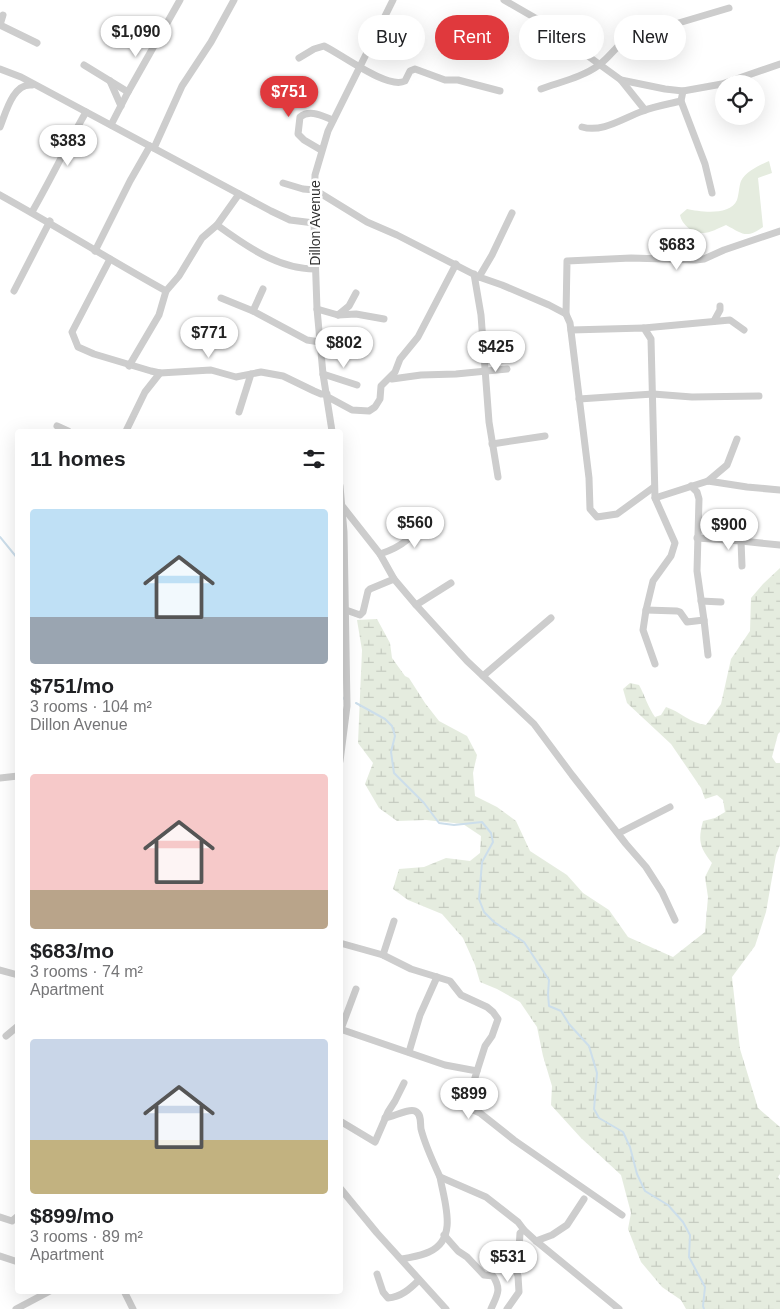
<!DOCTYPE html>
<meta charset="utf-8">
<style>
:root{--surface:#fff;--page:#f6f6f6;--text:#202124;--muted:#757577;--accent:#e0393d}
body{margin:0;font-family:Helvetica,sans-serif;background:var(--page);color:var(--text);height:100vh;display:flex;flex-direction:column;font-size:19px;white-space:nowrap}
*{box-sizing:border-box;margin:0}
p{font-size:16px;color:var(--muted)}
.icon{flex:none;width:28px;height:28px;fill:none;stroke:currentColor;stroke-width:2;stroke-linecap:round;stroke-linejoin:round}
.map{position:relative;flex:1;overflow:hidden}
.details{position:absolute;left:15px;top:429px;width:328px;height:865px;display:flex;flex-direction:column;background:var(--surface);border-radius:5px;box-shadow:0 5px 20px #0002}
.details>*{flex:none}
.hud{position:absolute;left:358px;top:15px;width:348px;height:45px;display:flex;gap:10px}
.buttons{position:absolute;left:715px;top:75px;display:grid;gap:10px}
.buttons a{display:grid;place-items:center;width:50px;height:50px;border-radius:50%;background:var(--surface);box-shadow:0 5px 20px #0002;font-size:25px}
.price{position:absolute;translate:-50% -42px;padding:0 11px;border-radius:18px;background:#fff;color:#222;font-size:16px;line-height:32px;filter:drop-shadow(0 1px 2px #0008)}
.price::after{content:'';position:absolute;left:50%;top:30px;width:15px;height:11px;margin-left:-8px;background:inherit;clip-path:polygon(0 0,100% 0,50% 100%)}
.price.selected{background:var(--accent);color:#fff}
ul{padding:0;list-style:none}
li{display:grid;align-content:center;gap:10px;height:265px;padding:0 15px}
li span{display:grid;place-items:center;height:155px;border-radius:5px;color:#555}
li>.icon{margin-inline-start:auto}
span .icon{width:90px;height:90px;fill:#fffc;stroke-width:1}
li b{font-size:21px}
h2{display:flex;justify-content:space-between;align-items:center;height:60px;padding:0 15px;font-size:21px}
.tag{padding:0 18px;border-radius:22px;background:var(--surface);box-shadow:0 5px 20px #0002;font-size:18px;line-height:45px}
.tag.selected{background:var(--accent);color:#fff}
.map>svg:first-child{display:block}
.grass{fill:#e5ecdf}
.wetland{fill:url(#wetland-marsh)}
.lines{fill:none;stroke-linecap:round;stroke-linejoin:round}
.stream{stroke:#ccdeeb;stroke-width:2}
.minor{stroke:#cdcdcd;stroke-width:7}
.labels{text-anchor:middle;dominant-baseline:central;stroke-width:5;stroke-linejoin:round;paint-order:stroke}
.street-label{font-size:14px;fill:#303030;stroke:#fff}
</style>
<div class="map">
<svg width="780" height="1309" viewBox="0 0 780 1309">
<defs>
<pattern id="wetland-marsh" width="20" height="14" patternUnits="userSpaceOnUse" patternTransform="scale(1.25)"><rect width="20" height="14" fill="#e5ecdf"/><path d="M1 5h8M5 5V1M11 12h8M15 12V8" fill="none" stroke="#c5cbc0"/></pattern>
</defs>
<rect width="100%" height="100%" fill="#fff"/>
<path class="grass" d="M769 161 772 173 758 178 763 227C746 239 743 234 726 225 719 228 710 233 703 233 692 233 682 225 680 215L687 209C701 212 730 216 737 200 739 194 739 186 741 181 746 171 760 165 769 161Z"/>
<path class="wetland" d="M780 568V732L778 734 772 757 776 763H780V845L776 855 766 912 755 946 732 977 740 1049 758 1108 780 1127V1174L778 1177 780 1180V1309H686L681 1300 662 1287 641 1262 628 1229 631 1213 621 1175 581 1138 551 1105 552 1086 543 1056 537 1027 520 1002 497 989 480 982 475 965 463 938 442 914 408 900 393 889 399 869 424 867 446 858 470 861 480 853 481 836 463 824 426 820 397 821 379 808 365 784 373 763 358 743 362 650 357 620 377 619 390 643 392 658 405 676 409 678 425 703 439 721 467 736 477 755 473 773 475 796 497 807 516 821 530 851 567 875 583 893 609 910 628 937 673 957 705 932 708 897 705 877 712 863C699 847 698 840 703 821L715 818 725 812 723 800 717 795 705 799 701 788 671 744 627 703 623 689 630 683 639 685C645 696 648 707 655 717L661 715 666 707C679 711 692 724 706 725L721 704 731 659 750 631 751 598 763 584Z"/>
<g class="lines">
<g class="stream">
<path d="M0 537 18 559"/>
<path d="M340 694 344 699"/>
<path d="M356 703 385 719 392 726 395 736 391 752 394 773 424 803 439 823 454 825 482 822 491 833 493 842 482 862 479 899 484 912 494 922 524 942 549 980 548 994 549 1006 561 1011 569 1024 589 1046 597 1073 594 1109 599 1118 623 1132 630 1147 637 1174 645 1191 668 1205 683 1222 690 1235 689 1257 705 1287 703 1306 704 1309"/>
</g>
<g class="minor">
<path d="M504 0 537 19 621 80 665 89 683 91 722 84 780 64"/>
<path d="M0 25 37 43"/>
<path d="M0 25 3 15"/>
<path d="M299 58 314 49 324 46C341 54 388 90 405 81L410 71 415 69 445 80H458L500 91"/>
<path d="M84 65 128 92"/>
<path d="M0 69 21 77 271 211 290 220 314 223"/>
<path d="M621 80 645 110"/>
<path d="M110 81 121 106"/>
<path d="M541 89C560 82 583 77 599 65 610 57 617 45 628 38L729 8"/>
<path d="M683 91 681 101 705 164 712 193"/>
<path d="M111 125 128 92 180 0"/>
<path d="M0 127C6 112 13 83 32 85"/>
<path d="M582 127C603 133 623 118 643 111 655 106 669 104 681 101"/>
<path d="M154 148 182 86 211 42 234 0"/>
<path d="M321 150 304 140 298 134 300 117C310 109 322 116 333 120"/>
<path d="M283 183 303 189 315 190 367 222 397 235 479 277 502 285 549 305 566 314 570 323 589 478 590 509 597 517 617 514 654 487"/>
<path d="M0 195C56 226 110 260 166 291L179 276 202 238 217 225 239 194"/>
<path d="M32 212C51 179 67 145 86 112"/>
<path d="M217 225C246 246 278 269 315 269"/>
<path d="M95 251 130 181 150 146"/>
<path d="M110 259 72 332 78 347 94 354 151 371 160 373 211 370 236 377 261 372 283 376 314 391 321 394H327"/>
<path d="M474 274 481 315 489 422 498 477"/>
<path d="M479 277 492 255 512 213"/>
<path d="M14 291 50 221"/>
<path d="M221 298 253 311 307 340 320 342"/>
<path d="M317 309 338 315 356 314 384 319"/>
<path d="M253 311 263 289"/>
<path d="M566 314 567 261 631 258 696 260 704 259 724 250 780 231"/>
<path d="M338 315 349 306 356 293"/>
<path d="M714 321 720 310V306"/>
<path d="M644 328 730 320 744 330"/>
<path d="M571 330 644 328 651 339 655 498 675 543 671 556 653 581 646 610 643 630 655 664"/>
<path d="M129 366 159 315 166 291"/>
<path d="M323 374 357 385"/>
<path d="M390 378 392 379 421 375 456 374 507 369"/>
<path d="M328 397 352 410 369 411 375 407 380 399 381 386 395 372 400 359 418 337 456 264"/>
<path d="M579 399 653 394 692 397 759 396"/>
<path d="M239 412 251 374"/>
<path d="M57 426 68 431"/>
<path d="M126 431 145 392 160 373"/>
<path d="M332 431 323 374 317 309 314 223 315 175 328 131 393 0"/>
<path d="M492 444 545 436"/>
<path d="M708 481 727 465 737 439"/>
<path d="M340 486 344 532 347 706 340 761"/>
<path d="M655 498 708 481 747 487 780 490"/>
<path d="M343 507 380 554 394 579 416 605 467 661 534 724 572 775 626 844 646 867 662 892 675 920"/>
<path d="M697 538 741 541 780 545"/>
<path d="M741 541 742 566"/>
<path d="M380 554C402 547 415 536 426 516"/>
<path d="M701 601 721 602"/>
<path d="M416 605 451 583"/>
<path d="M346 610 360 615 363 612 368 591 370 589 394 579"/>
<path d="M646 610 677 611 680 612 687 622 704 620 697 571 699 499 697 492 691 486"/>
<path d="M704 620 708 655"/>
<path d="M483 676 551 618"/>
<path d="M0 778 18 776"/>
<path d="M619 833 670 807"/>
<path d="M340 943 383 955 411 969 450 981 461 995 487 1007 493 1012 498 1019 492 1036 485 1046 477 1071"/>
<path d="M383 955 394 921"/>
<path d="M0 970 18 975"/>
<path d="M340 1029 445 1065 477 1071 469 1098V1108L480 1113 514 1140 622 1215"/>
<path d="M341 1029 356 989"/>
<path d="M6 1036 18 1026"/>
<path d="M409 1052 420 1015 437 977"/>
<path d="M385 1118C393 1117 409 1108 415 1111 422 1114 420 1123 421 1129 425 1145 433 1162 440 1177L486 1197 518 1222 524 1230 536 1241 619 1309"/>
<path d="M340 1121 375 1142 388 1112 395 1101 404 1083"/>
<path d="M340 1188 377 1233 446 1309"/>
<path d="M0 1217 12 1221 18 1216"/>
<path d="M444 1235 458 1251 467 1257 484 1275 493 1276C502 1290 497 1295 491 1309"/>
<path d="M536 1241 552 1235 567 1225 584 1199"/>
<path d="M0 1256 18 1262"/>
<path d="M402 1259C411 1257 421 1256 429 1252 459 1239 444 1201 440 1177"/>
<path d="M377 1274 383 1292 388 1298C401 1297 410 1289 419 1280"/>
<path d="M124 1291 133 1309"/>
<path d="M16 1309 50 1291"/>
<path d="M507 1309 519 1292 518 1276 514 1263 519 1249 520 1233 524 1230"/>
</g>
</g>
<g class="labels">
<g class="street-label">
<text transform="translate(315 223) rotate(-90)">Dillon Avenue</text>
</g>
</g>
</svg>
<div class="buttons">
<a><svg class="icon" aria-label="locate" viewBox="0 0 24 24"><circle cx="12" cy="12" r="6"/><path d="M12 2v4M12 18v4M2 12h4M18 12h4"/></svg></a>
</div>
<b class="price" style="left:136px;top:58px">$1,090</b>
<b class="price selected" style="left:289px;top:118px">$751</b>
<b class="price" style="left:68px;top:167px">$383</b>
<b class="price" style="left:677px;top:271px">$683</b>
<b class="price" style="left:209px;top:359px">$771</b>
<b class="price" style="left:344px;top:369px">$802</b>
<b class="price" style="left:496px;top:373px">$425</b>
<b class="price" style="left:415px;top:549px">$560</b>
<b class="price" style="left:729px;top:551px">$900</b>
<b class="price" style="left:469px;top:1120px">$899</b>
<b class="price" style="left:508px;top:1283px">$531</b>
<div class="hud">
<a class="tag">Buy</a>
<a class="tag selected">Rent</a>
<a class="tag">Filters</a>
<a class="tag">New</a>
</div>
<section class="details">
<h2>11 homes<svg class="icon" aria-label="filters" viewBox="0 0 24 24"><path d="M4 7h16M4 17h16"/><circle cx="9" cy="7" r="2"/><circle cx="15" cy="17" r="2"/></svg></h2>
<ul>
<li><span style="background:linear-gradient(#bfe0f5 70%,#9aa5b1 0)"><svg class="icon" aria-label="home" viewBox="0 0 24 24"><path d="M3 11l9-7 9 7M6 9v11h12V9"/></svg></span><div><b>$751/mo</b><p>3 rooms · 104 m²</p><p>Dillon Avenue</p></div></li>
<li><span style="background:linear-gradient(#f6c9c9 75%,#b9a48a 0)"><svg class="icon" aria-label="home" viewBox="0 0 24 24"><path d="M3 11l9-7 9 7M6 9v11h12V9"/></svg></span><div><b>$683/mo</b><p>3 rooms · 74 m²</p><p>Apartment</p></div></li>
<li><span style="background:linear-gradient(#c9d6e8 65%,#c2b280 0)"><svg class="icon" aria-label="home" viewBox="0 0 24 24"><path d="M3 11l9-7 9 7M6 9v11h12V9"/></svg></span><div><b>$899/mo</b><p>3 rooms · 89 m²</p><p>Apartment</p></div></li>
</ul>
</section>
</div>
